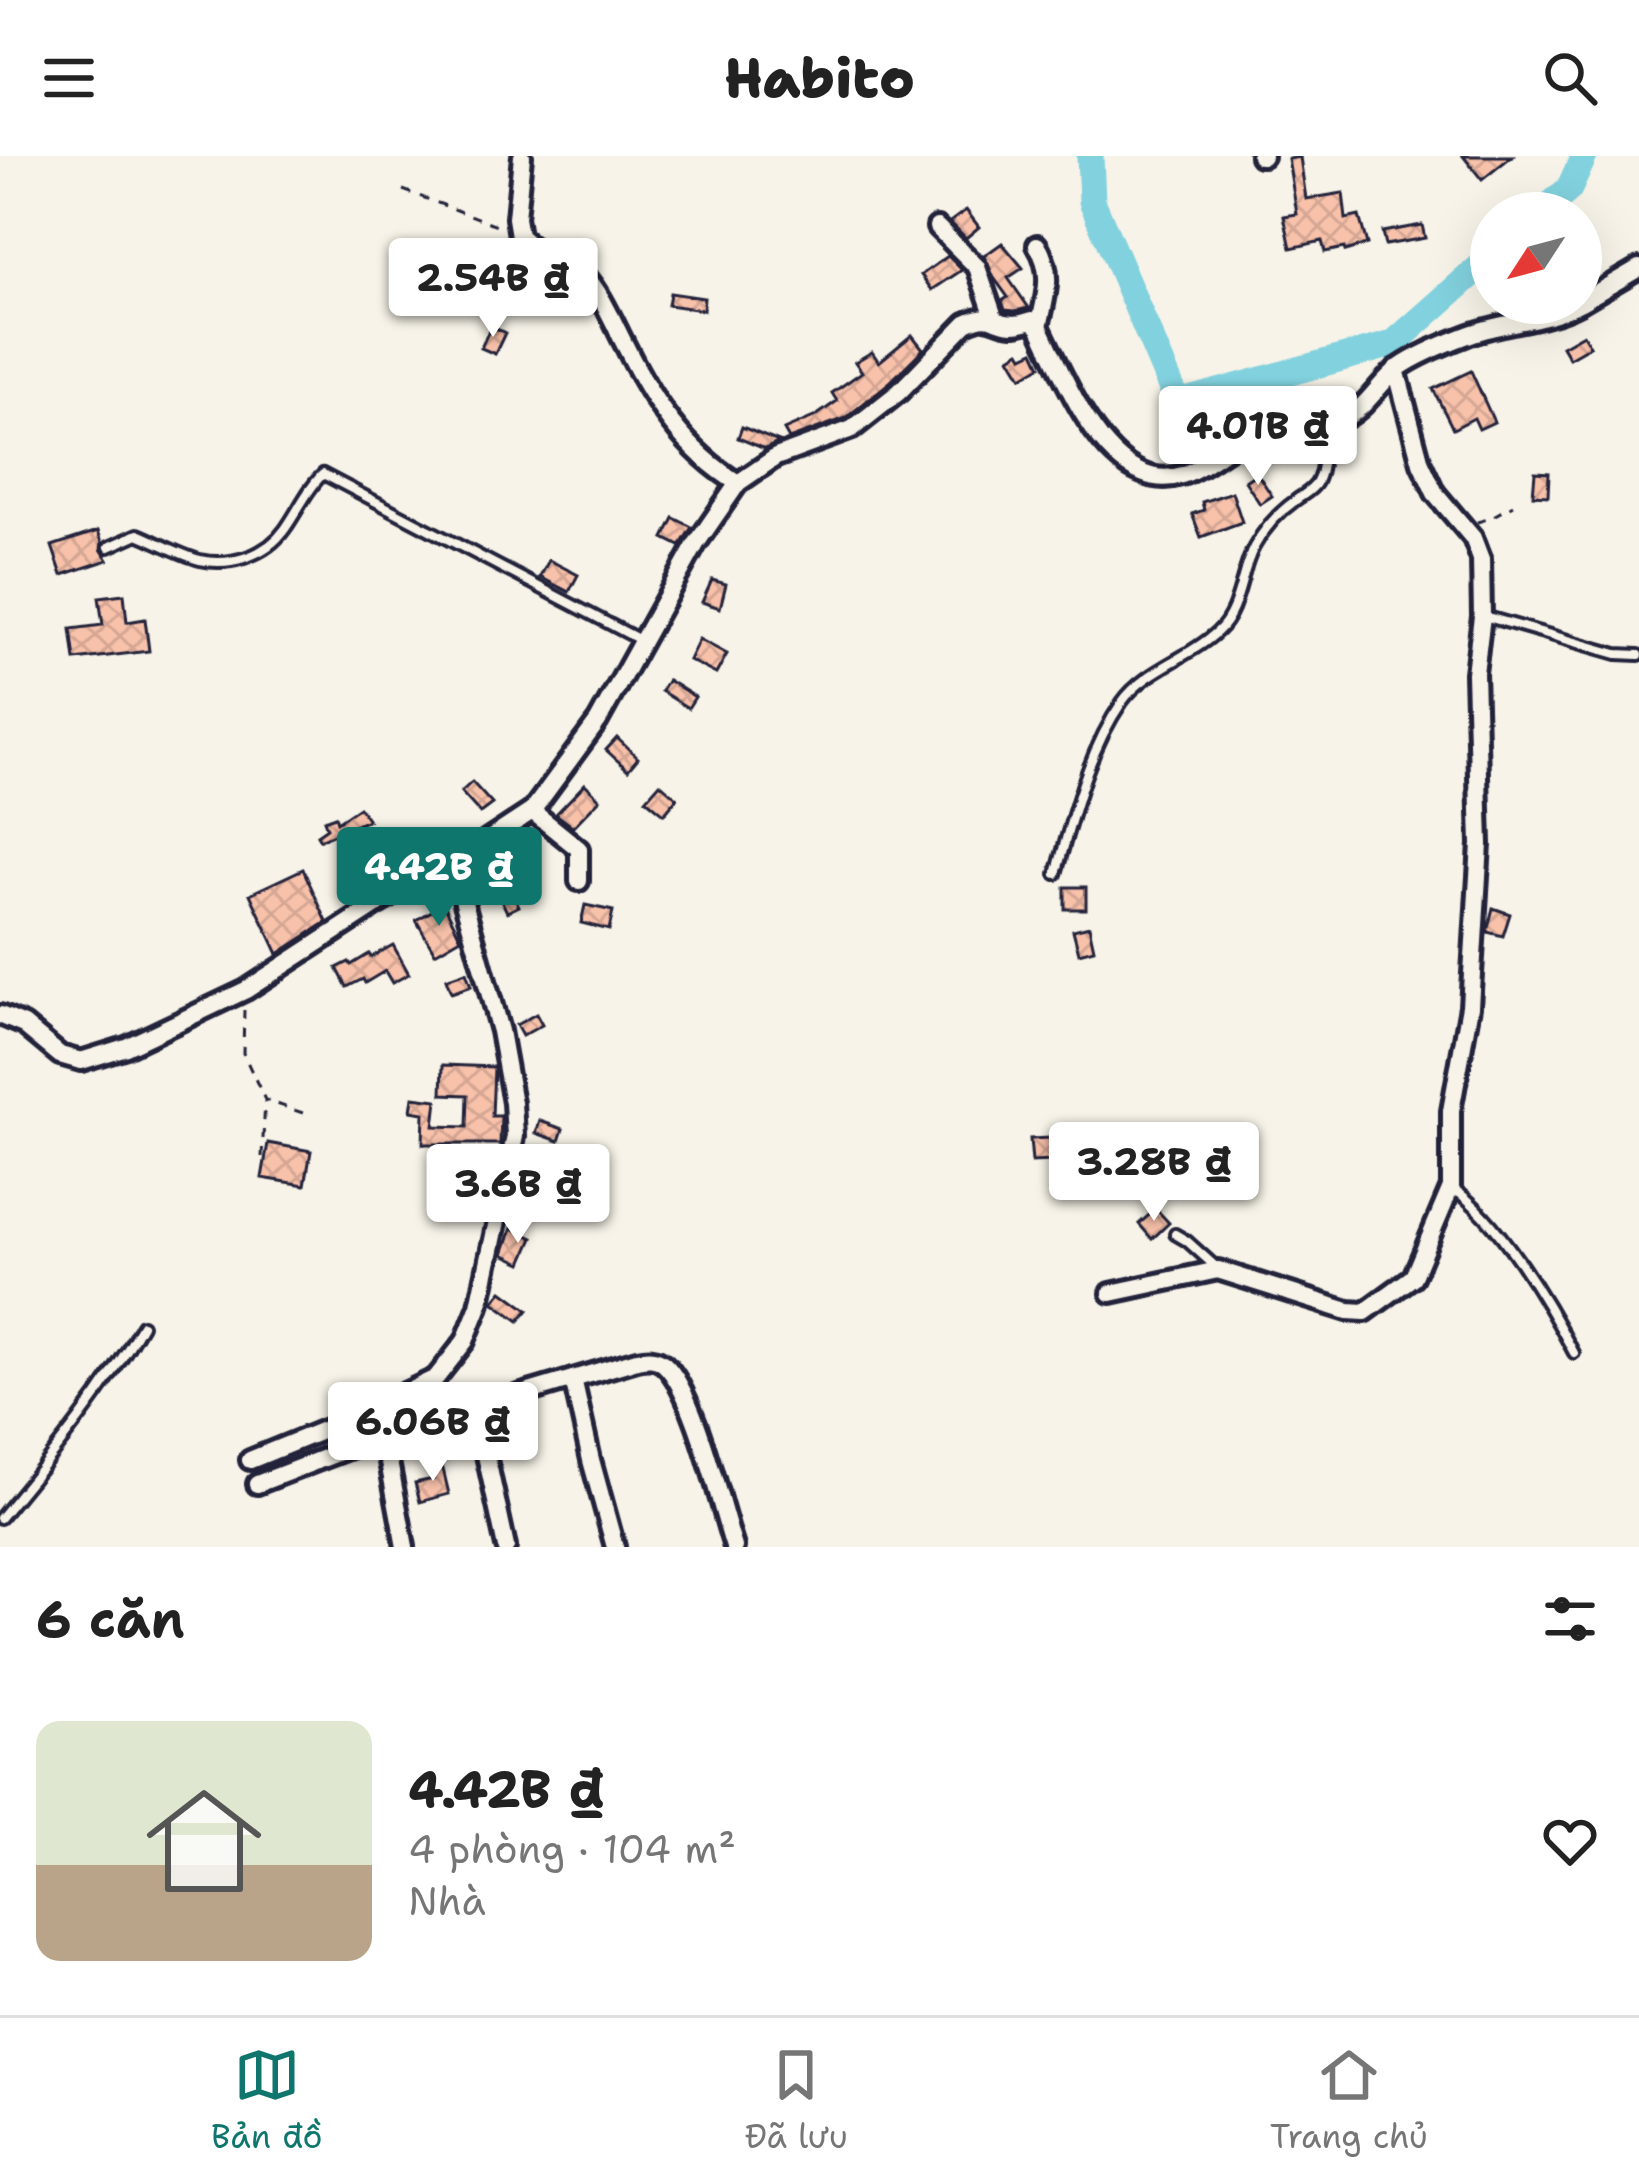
<!DOCTYPE html>
<html lang="vi">
<meta charset="utf-8">
<style>
:root{--surface:#fff;--page:#f2f2f2;--text:#222;--muted:#767676;--line:#e0e0e0;--accent:#0f766e}
body{margin:0;font-family:"Shantell Sans",sans-serif;background:var(--page);color:var(--text);height:100vh;display:flex;flex-direction:column;font-size:45px;white-space:nowrap}
*{box-sizing:border-box;margin:0}
p{font-size:39px;color:var(--muted)}
.icon{flex:none;width:66px;height:66px;fill:none;stroke:currentColor;stroke-width:2;stroke-linecap:round;stroke-linejoin:round}
.map{position:relative;height:1391px;overflow:hidden}
.drawer{display:flex;flex-direction:column;background:var(--surface);flex:1}
.drawer>*{flex:none}
.needle{width:78px;rotate:234deg}
.fabs{position:absolute;left:1470px;top:36px;display:grid;gap:24px}
.fabs a{display:grid;place-items:center;width:132px;height:132px;border-radius:50%;background:var(--surface);box-shadow:0 12px 48px #0002;font-size:60px}
.price{position:absolute;translate:-50% -102px;padding:0 27px;border-radius:12px;background:#fff;color:#222;font-size:39px;line-height:78px;filter:drop-shadow(0 3px 6px #0008)}
.price::after{content:'';position:absolute;left:50%;top:72px;width:36px;height:27px;margin-left:-18px;background:inherit;clip-path:polygon(0 0,100% 0,50% 100%)}
.price.selected{background:var(--accent);color:#fff}
ul{padding:0;list-style:none}
li{display:flex;align-items:center;gap:36px;height:300px;padding:0 36px}
li span{display:grid;place-items:center;flex:none;width:336px;height:240px;border-radius:24px;color:#555}
li>.icon{margin-inline-start:auto}
span .icon{width:144px;height:144px;fill:#fffc;stroke-width:1}
li b{font-size:51px}
h2{display:flex;justify-content:space-between;align-items:center;height:144px;padding:0 36px;font-size:51px}
header{display:flex;justify-content:space-between;align-items:center;height:156px;padding:0 36px;background:var(--surface);font-size:54px;font-weight:800}
.menu{display:flex;justify-content:space-around;align-items:center;height:168px;border-top:3px solid var(--line);background:var(--surface);font-size:33px;color:var(--muted)}
.menu a{display:grid;justify-items:center;gap:6px}
.menu .selected{color:var(--accent)}
.map>svg:first-child{display:block}
.lines{fill:none;stroke-linecap:round;stroke-linejoin:round}
.river{stroke:#82d1de;stroke-width:27}
.building{fill:url(#building-cross-hatch);stroke:#22223b;stroke-width:3}
.lane-casing{stroke:#22223b;stroke-width:16}
.street-casing{stroke:#22223b;stroke-width:26}
.path{stroke:#22223b;stroke-width:3;stroke-dasharray:9 9;stroke-linecap:butt}
.lane{stroke:#f7f3e8;stroke-width:8}
.street{stroke:#f7f3e8;stroke-width:16}
</style>
<header><svg class="icon" aria-label="menu" viewBox="0 0 24 24"><path d="M4 6h16M4 12h16M4 18h16"/></svg>Habito<svg class="icon" aria-label="search" viewBox="0 0 24 24"><circle cx="10" cy="10" r="6"/><path d="M15 15l6 6"/></svg></header>
<div class="map">
<svg width="1639" height="1391" viewBox="0 0 1639 1391">
<defs>
<pattern id="building-cross-hatch" width="8" height="8" patternUnits="userSpaceOnUse" patternTransform="scale(3)"><rect width="8" height="8" fill="#f8c1aa"/><path d="M0 0l8 8M0 8l8-8" fill="none" stroke="#d4a693"/></pattern>
</defs>
<rect width="100%" height="100%" fill="#f7f3e8"/>
<filter id="ink" filterUnits="userSpaceOnUse"><feTurbulence type="fractalNoise" baseFrequency=".00833" numOctaves="2"/><feDisplacementMap in="SourceGraphic" scale="24" xChannelSelector="R" yChannelSelector="G"/><feConvolveMatrix kernelMatrix="1 2 1 2 8 2 1 2 1" color-interpolation-filters="sRGB"/></filter>
<g filter="url(#ink)">
<g class="lines">
<g class="river">
<path d="M1090 0 1092 45 1178 247 1393 188 1491 101"/>
<path d="M1541 57 1569 33 1584 0"/>
</g>
</g>
<g class="building">
<path d="M1463 0H1512L1482 24Z"/>
<path d="M1300 1 1306 43 1343 37 1346 63 1359 60 1367 88 1345 95 1344 92 1325 96 1322 85 1291 92 1284 60 1297 58 1288 3Z"/>
<path d="M966 54 979 71 966 82 950 66Z"/>
<path d="M1422 69 1425 82 1385 89 1382 76Z"/>
<path d="M1002 87 1023 112 1008 122 1029 152 1015 155 1005 154 1002 145 1008 141 994 122 984 100Z"/>
<path d="M948 100 962 114 932 134 921 119Z"/>
<path d="M670 137 704 142 703 154 668 149Z"/>
<path d="M491 170 505 177 495 198 481 192Z"/>
<path d="M1583 178 1590 190 1569 202 1562 190Z"/>
<path d="M912 179 923 193 890 226 846 262 789 283 784 274 816 260 837 245 832 237 862 216 855 206 872 196 879 206Z"/>
<path d="M1020 195 1023 200 1034 195 1041 210 1022 221 1010 201Z"/>
<path d="M1471 215 1494 266 1479 273 1474 262 1453 273 1433 233Z"/>
<path d="M742 271 779 286 765 293 738 282Z"/>
<path d="M1535 316 1549 317 1548 340 1533 339Z"/>
<path d="M1257 317 1272 340 1260 348 1245 325Z"/>
<path d="M1232 336 1242 366 1201 381 1192 358 1204 354 1202 346Z"/>
<path d="M674 362 692 371 680 390 664 382Z"/>
<path d="M98 375 102 386 101 393 108 404 62 419 52 390Z"/>
<path d="M549 404 578 419 569 436 540 421Z"/>
<path d="M712 424 726 428 720 452 702 446Z"/>
<path d="M124 438 127 466 145 463 149 495 75 504 71 473 103 469 99 441Z"/>
<path d="M699 483 727 498 716 518 689 504Z"/>
<path d="M668 524 695 541 688 552 661 535Z"/>
<path d="M617 582 638 602 628 614 606 594Z"/>
<path d="M472 626 492 648 480 657 461 636Z"/>
<path d="M660 627 677 642 664 658 646 643Z"/>
<path d="M585 628 600 643 573 671 556 658Z"/>
<path d="M359 651 368 664 320 684 317 679 327 672 324 664 335 660 337 666Z"/>
<path d="M401 678 418 712 380 732 357 694 377 682 380 688Z"/>
<path d="M303 713 327 766 278 798 250 738Z"/>
<path d="M504 719 519 750 507 756 492 725Z"/>
<rect x="1065" y="731" width="21" height="22"/>
<path d="M444 748 461 782 435 797 416 764Z"/>
<path d="M585 749 613 755 609 774 581 767Z"/>
<path d="M1493 752 1510 758 1503 780 1487 776Z"/>
<path d="M1089 770 1094 793 1079 797 1073 774Z"/>
<path d="M393 789 409 818 392 827 385 815 365 827 363 823 347 831 337 812 349 806 351 809 369 798 371 801Z"/>
<path d="M466 816 471 830 451 837 446 823Z"/>
<path d="M536 858 542 869 522 880 516 869Z"/>
<path d="M443 909 494 911 492 960H501L500 988H423L424 957 411 955 413 941 437 944 434 970 467 971 468 939 442 938Z"/>
<path d="M540 965 563 973 559 985 536 977Z"/>
<path d="M1050 982 1051 1005 1032 1006 1030 983Z"/>
<path d="M268 987 311 995 305 1029 262 1022Z"/>
<path d="M449 1026 468 1031 459 1064 440 1059Z"/>
<path d="M537 1029 565 1044 557 1058 530 1043Z"/>
<path d="M1156 1053 1169 1067 1152 1083 1139 1068Z"/>
<path d="M512 1072 533 1082 522 1107 503 1098Z"/>
<path d="M502 1135 528 1154 519 1165 493 1146Z"/>
<path d="M441 1305 449 1338 420 1346 415 1327 433 1323 430 1308Z"/>
</g>
<g class="lines">
<defs>
<g id="lane">
<path d="M109 391 138 378C158 386 180 399 200 404 231 411 267 399 285 373 298 355 307 333 323 318L642 485"/>
<path d="M1484 460 1617 498 1639 499"/>
<path d="M1056 718C1073 660 1087 597 1122 546 1144 514 1190 502 1218 475 1240 455 1240 417 1254 391 1264 373 1279 356 1296 344 1304 338 1312 335 1317 326 1325 309 1323 289 1323 271"/>
<path d="M1452 1032C1497 1060 1549 1149 1574 1197"/>
<path d="M1175 1078 1187 1085 1217 1112"/>
<path d="M0 1362C51 1300 102 1239 142 1169"/>
</g>
<g id="street">
<path d="M522 0 516 62 519 80C526 86 533 93 541 97 556 106 570 104 583 117 602 138 613 166 626 191 653 246 684 294 738 327"/>
<path d="M1260 0H1263"/>
<path d="M937 71 977 111 994 161"/>
<path d="M1037 89C1054 116 1046 140 1039 170"/>
<path d="M1581 146 1639 112"/>
<path d="M532 655 579 693V725"/>
<path d="M0 859 24 869 60 899 81 905 126 891 246 834 381 746 453 707 532 655 598 565 696 388 738 327 776 301 852 273 899 236 966 167C993 154 992 167 1013 168 1020 168 1026 166 1032 164L1039 170C1061 215 1093 297 1142 317 1189 337 1216 290 1257 279 1286 271 1319 275 1347 261 1369 249 1380 225 1400 211 1419 198 1444 188 1465 180 1502 165 1544 166 1579 147"/>
<path d="M1111 1137 1218 1114 1348 1155 1365 1156 1413 1121 1451 1031V955L1470 850 1480 688 1475 517 1482 460 1481 403 1473 382 1435 337 1421 307 1396 213"/>
<path d="M573 1223 591 1304 615 1391"/>
<path d="M476 1253 506 1391"/>
<path d="M384 1279 405 1391"/>
<path d="M250 1304 353 1262 436 1222 465 1185 479 1150 515 980 513 947 500 875 453 707"/>
<path d="M257 1328 384 1279 637 1204C647 1202 656 1201 664 1208 694 1234 720 1349 734 1391"/>
</g>
</defs>
<use href="#lane" class="lane-casing"/>
<use href="#street" class="street-casing"/>
<g class="path">
<path d="M403 34 502 71"/>
<path d="M1477 366 1488 363 1513 349"/>
<path d="M244 854 243 897 265 944 303 957"/>
<path d="M262 1001 265 945"/>
</g>
<use href="#lane" class="lane"/>
<use href="#street" class="street"/>
</g>
</g>
</svg>
<div class="fabs">
<a><svg class="needle" viewBox="-14 -14 28 28"><path d="M0-13l5 13h-10z" fill="#e53935"/><path d="M0 13l5-13h-10z" fill="#767676"/></svg></a>
</div>
<b class="price" style="left:493px;top:184px">2.54B ₫</b>
<b class="price" style="left:1258px;top:332px">4.01B ₫</b>
<b class="price selected" style="left:439px;top:773px">4.42B ₫</b>
<b class="price" style="left:1154px;top:1068px">3.28B ₫</b>
<b class="price" style="left:518px;top:1090px">3.6B ₫</b>
<b class="price" style="left:433px;top:1328px">6.06B ₫</b>
</div>
<section class="drawer">
<h2>6 căn<svg class="icon" aria-label="filters" viewBox="0 0 24 24"><path d="M4 7h16M4 17h16"/><circle cx="9" cy="7" r="2"/><circle cx="15" cy="17" r="2"/></svg></h2>
<ul>
<li><span style="background:linear-gradient(#dfe7d0 60%,#b9a48a 0)"><svg class="icon" aria-label="home" viewBox="0 0 24 24"><path d="M3 11l9-7 9 7M6 9v11h12V9"/></svg></span><div><b>4.42B ₫</b><p>4 phòng · 104 m²</p><p>Nhà</p></div><svg class="icon" aria-label="heart" viewBox="0 0 24 24"><path d="M12 20l-8-8c-3-5 5-10 8-4 3-6 11-1 8 4z"/></svg></li>
</ul>
</section>
<nav class="menu">
<a class="selected"><svg class="icon" aria-label="map" viewBox="0 0 24 24"><path d="M3 6l6-2 6 2 6-2v14l-6 2-6-2-6 2zM9 4v14M15 6v14"/></svg>Bản đồ</a>
<a><svg class="icon" aria-label="saved" viewBox="0 0 24 24"><path d="M7 4h10v16l-5-4-5 4z"/></svg>Đã lưu</a>
<a><svg class="icon" aria-label="home" viewBox="0 0 24 24"><path d="M3 11l9-7 9 7M6 9v11h12V9"/></svg>Trang chủ</a>
</nav>
